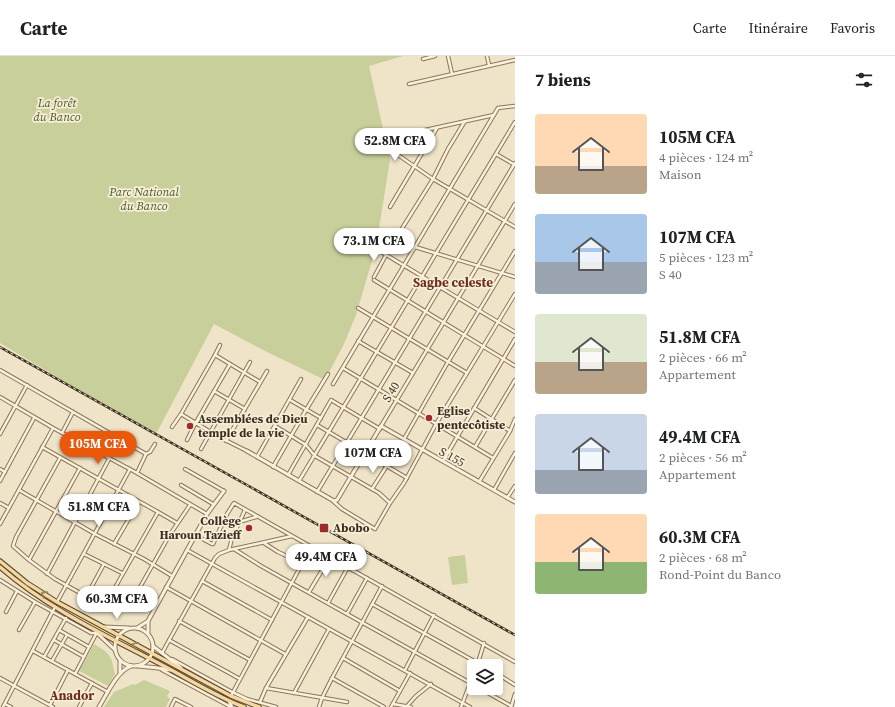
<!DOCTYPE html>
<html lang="fr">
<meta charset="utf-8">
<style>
:root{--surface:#fff;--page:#f6f6f6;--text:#202124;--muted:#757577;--line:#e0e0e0;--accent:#ea580c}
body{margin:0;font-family:"Source Serif 4",serif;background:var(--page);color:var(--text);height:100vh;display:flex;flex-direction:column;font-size:15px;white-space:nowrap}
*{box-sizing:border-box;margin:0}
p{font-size:13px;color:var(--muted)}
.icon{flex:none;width:22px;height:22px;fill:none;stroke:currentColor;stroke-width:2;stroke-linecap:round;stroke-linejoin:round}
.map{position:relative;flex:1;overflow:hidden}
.drawer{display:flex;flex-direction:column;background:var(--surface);width:380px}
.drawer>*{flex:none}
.tools{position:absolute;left:467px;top:603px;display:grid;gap:8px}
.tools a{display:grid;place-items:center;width:36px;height:36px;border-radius:4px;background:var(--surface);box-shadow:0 2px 6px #0003;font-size:20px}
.price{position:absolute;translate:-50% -34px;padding:0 9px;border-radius:14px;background:#fff;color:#222;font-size:13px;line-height:26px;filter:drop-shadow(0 1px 2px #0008)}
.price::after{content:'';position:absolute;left:50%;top:24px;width:12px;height:9px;margin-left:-6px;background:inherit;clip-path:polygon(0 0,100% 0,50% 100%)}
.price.active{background:var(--accent);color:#fff}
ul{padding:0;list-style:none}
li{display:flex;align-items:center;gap:12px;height:100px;padding:0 20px}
li span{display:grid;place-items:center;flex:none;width:112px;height:80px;border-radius:4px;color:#555}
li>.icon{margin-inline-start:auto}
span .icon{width:48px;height:48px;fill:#fffc;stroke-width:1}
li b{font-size:17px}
h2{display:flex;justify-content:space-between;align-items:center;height:48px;padding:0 20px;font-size:17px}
header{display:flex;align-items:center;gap:24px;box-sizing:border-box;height:56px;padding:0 20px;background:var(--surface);border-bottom:1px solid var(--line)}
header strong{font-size:19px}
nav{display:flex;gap:22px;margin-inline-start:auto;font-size:14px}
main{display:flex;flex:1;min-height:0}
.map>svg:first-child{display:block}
.green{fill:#c9cf9b}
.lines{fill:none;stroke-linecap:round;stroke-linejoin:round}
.minor-casing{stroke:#8d765c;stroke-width:4.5}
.tertiary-casing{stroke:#8d765c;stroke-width:5}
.primary-casing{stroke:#5b4430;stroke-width:5.5}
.minor{stroke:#faf1dc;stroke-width:2.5}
.tertiary{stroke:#faf1dc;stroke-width:3}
.primary{stroke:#f3d9a0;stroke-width:3.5}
.rail-casing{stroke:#3d2e20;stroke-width:2.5}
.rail{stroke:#f7eed8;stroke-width:1;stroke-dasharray:3;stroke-linecap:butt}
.oneway{stroke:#988460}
.poi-dot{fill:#9e2a2b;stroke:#f7eed8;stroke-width:1.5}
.labels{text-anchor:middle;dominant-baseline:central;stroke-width:3.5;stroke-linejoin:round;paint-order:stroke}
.park-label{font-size:12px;font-style:italic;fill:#4d5a26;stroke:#f7eed8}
.street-label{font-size:12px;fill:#3d2e20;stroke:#f7eed8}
.poi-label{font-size:12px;font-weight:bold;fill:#3d2e20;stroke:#f7eed8;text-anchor:start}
.neighbourhood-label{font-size:13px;font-weight:bold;fill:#6b2e1e;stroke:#f7eed8}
</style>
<header>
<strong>Carte</strong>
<nav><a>Carte</a><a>Itinéraire</a><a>Favoris</a></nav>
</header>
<main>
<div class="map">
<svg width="515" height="651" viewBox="0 0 515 651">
<rect width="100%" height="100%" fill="#f0e4c8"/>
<g class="green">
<path d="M0 0H403L369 10 390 104 376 191 356 259 344 288 325 324 267 296 214 268 155 380 0 287Z"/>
<path d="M465 499 468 527 452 529 448 501Z"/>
<path d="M94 588C111 598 111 599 115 618L108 630 79 615Z"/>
<path d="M144 624 170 635 167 640 170 643 166 651H104L114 636 133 628 135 629Z"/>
</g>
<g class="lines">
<defs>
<g id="minor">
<path d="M448 0 452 18"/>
<path d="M487 0 489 9"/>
<path d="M423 3 435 0"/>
<path d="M409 28 515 4"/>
<path d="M494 59 407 78C400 84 396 90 398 99L433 123 515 171"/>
<path d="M465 65 448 93 433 123 396 182 415 191 515 221"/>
<path d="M496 98 515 109"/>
<path d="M390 151 437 72"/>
<path d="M383 197 515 276"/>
<path d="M374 221 386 199"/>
<path d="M374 224 515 310"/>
<path d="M358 252 467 317"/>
<path d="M358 285 413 317"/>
<path d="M220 289 215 299 181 358 217 380 247 395"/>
<path d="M215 299 260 326"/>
<path d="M343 312 493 402"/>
<path d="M0 314 146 398"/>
<path d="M333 328 498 52 515 50"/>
<path d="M214 335 245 353"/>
<path d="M0 341 53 372 137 417 207 458"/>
<path d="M290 344 321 362"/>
<path d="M474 352 510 375"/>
<path d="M317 369 407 422"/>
<path d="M275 370 306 389 315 400 379 437 390 447"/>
<path d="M381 370 515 148"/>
<path d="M172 371 181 358"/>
<path d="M62 377 73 356"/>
<path d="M0 378 27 329"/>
<path d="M404 383 448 306 515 195"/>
<path d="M187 384 195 368 230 308"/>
<path d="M226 385 267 315"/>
<path d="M42 391 158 456 104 551"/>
<path d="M475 391 515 324"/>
<path d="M201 393 250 306"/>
<path d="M98 396 109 377"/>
<path d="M257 401 301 323"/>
<path d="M60 402 16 481 13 490 29 504 55 523 109 553 114 554 131 547 169 480 190 449"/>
<path d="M443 405 515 283"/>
<path d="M273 411 306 354 328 318"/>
<path d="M0 413 5 416"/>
<path d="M185 413 224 435"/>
<path d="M137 417 146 398 150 396 155 388"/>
<path d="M288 419 331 344 380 373"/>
<path d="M0 425 34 362"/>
<path d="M299 425 515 66"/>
<path d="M479 426 510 375 515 363"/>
<path d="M181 429 213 448"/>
<path d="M372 433 395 397"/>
<path d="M19 434 95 478 144 503 172 520"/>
<path d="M494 434 515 397"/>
<path d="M317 436 515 107"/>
<path d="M507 442 515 430"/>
<path d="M333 445 342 453 375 473 390 447 404 427 436 368 515 238"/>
<path d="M0 447 9 452"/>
<path d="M158 456 177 467"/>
<path d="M239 466 256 461"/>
<path d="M0 468 53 372"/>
<path d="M195 479 212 488H213L227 458 234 447 515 606"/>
<path d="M264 487 278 496 302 507"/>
<path d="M114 488 139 446"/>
<path d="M234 493 261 510 474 629"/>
<path d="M187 494 470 651"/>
<path d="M229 494 232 482 245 454"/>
<path d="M84 498 122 517"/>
<path d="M29 504 80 412"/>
<path d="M47 518 109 403"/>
<path d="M0 524 35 546 91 577H97"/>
<path d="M202 525 272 564"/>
<path d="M166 531 285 598"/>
<path d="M309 536 330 501"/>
<path d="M86 541 104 508"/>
<path d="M57 546 130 413"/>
<path d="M328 547 348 511"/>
<path d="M372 548 483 610"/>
<path d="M6 556 17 535"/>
<path d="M347 558 367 522"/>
<path d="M179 565 250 604"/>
<path d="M19 574 35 546"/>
<path d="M59 574 89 591"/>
<path d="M54 584 84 601"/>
<path d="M169 584 240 623"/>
<path d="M33 595 108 636"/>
<path d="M162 597 215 502 219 498 229 494 292 480"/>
<path d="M44 601 58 576 66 562"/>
<path d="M343 602 400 635"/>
<path d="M172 603 232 636 247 643 276 651"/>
<path d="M52 605 67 579"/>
<path d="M477 610 484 587"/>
<path d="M162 614 231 651"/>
<path d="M405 614 434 559"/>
<path d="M496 617 515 629"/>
<path d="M75 618 96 578"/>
<path d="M0 622 53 651"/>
<path d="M332 622 384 651"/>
<path d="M266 632 347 646"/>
<path d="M479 632 511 650"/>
<path d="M294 637 329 573"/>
<path d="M231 640 311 491"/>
<path d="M260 646 266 632 308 561"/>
<path d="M5 648 11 651"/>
<path d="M393 648 411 651"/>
<path d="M50 649 68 614"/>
<path d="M407 650 416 640 431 628"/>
<path d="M3 651 55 551"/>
<path d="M79 651 92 627"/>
<path d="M171 651 175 643 191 651"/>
<path d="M319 651 322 642 332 622 382 530"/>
<path d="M391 651 410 617"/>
<path d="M461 651 474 617"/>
<path d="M511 651 515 638"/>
</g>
<g id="tertiary">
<path d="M247 395 334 445 337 444 381 370 515 446"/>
<path d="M148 565V577"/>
<path d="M104 571 129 572"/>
<path d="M137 572 148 565 207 458 224 435"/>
<circle cx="134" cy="591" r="19"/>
<path d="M97 577 115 594"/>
<path d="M153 590 181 612"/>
<path d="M120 604V616"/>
<path d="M138 610 158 612 170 614"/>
<path d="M229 645 232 651"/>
<path d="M99 651C107 638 117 615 131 610"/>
</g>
<g id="primary">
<path d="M0 505 27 527 57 546 231 640 259 651"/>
<path d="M0 511C48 553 107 580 162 609 189 623 215 640 244 651"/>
</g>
</defs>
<use href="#minor" class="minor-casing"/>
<use href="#tertiary" class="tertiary-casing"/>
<use href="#primary" class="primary-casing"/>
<use href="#minor" class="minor"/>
<use href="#tertiary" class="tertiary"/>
<use href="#primary" class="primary"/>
<defs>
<path id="rail" d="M0 291 515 579"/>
</defs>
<use href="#rail" class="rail-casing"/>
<use href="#rail" class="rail"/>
</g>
<defs><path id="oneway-chevron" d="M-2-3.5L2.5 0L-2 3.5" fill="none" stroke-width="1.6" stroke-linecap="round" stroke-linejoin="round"/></defs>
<g class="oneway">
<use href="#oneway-chevron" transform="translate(44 538) rotate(-147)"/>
<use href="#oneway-chevron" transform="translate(135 589) rotate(-151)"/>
</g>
<g class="poi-dot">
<circle cx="429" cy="362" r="4"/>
<circle cx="190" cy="370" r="4"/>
<circle cx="249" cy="472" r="4"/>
<rect x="319" y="467" width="10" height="10" rx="2"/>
</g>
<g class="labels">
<g class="park-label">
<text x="57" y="47">La forêt<tspan x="57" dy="14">du Banco</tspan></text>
<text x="144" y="136">Parc National<tspan x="144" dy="14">du Banco</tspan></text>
</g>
<g class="street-label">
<text transform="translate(391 336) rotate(-59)">S 40</text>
<text transform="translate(452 401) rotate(29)">S 155</text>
</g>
<g class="poi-label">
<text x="437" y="355">Eglise<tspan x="437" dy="14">pentecôtiste</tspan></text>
<text x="198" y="363">Assemblées de Dieu<tspan x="198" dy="14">temple de la vie</tspan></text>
<text x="241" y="465" text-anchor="end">Collège<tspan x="241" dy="14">Haroun Tazieff</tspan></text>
<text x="333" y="472">Abobo</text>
</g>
<g class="neighbourhood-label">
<text x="453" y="226">Sagbe celeste</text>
<text x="72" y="639">Anador</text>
</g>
</g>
</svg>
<div class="tools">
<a><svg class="icon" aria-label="layers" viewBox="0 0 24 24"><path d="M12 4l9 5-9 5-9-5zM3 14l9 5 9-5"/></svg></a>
</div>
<b class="price" style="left:395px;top:106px">52.8M CFA</b>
<b class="price" style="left:374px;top:206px">73.1M CFA</b>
<b class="price active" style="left:98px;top:409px">105M CFA</b>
<b class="price" style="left:373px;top:418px">107M CFA</b>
<b class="price" style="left:99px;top:472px">51.8M CFA</b>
<b class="price" style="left:326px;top:522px">49.4M CFA</b>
<b class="price" style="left:117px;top:564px">60.3M CFA</b>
</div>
<section class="drawer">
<h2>7 biens<svg class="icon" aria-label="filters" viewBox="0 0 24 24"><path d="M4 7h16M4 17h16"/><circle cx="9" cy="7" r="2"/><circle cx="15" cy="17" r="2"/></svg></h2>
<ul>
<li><span style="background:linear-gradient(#ffd9b3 65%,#b9a48a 0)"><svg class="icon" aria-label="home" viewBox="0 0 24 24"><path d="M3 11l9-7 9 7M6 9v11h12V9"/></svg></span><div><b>105M CFA</b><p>4 pièces · 124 m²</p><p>Maison</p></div></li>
<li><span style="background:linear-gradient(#a9c7e8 60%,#9aa5b1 0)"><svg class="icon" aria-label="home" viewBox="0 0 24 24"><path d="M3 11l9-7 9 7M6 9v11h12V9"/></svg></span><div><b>107M CFA</b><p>5 pièces · 123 m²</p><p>S 40</p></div></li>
<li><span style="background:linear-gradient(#dfe7d0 60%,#b9a48a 0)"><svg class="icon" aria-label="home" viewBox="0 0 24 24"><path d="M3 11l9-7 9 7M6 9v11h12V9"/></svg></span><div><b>51.8M CFA</b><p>2 pièces · 66 m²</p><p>Appartement</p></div></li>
<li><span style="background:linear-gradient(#c9d6e8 70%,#9aa5b1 0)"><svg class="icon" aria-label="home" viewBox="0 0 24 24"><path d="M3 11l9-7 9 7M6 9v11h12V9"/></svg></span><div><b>49.4M CFA</b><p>2 pièces · 56 m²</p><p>Appartement</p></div></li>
<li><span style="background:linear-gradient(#ffd9b3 60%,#8fb573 0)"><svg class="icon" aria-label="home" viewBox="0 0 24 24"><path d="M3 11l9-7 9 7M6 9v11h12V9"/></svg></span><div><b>60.3M CFA</b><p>2 pièces · 68 m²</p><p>Rond-Point du Banco</p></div></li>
</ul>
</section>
</main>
